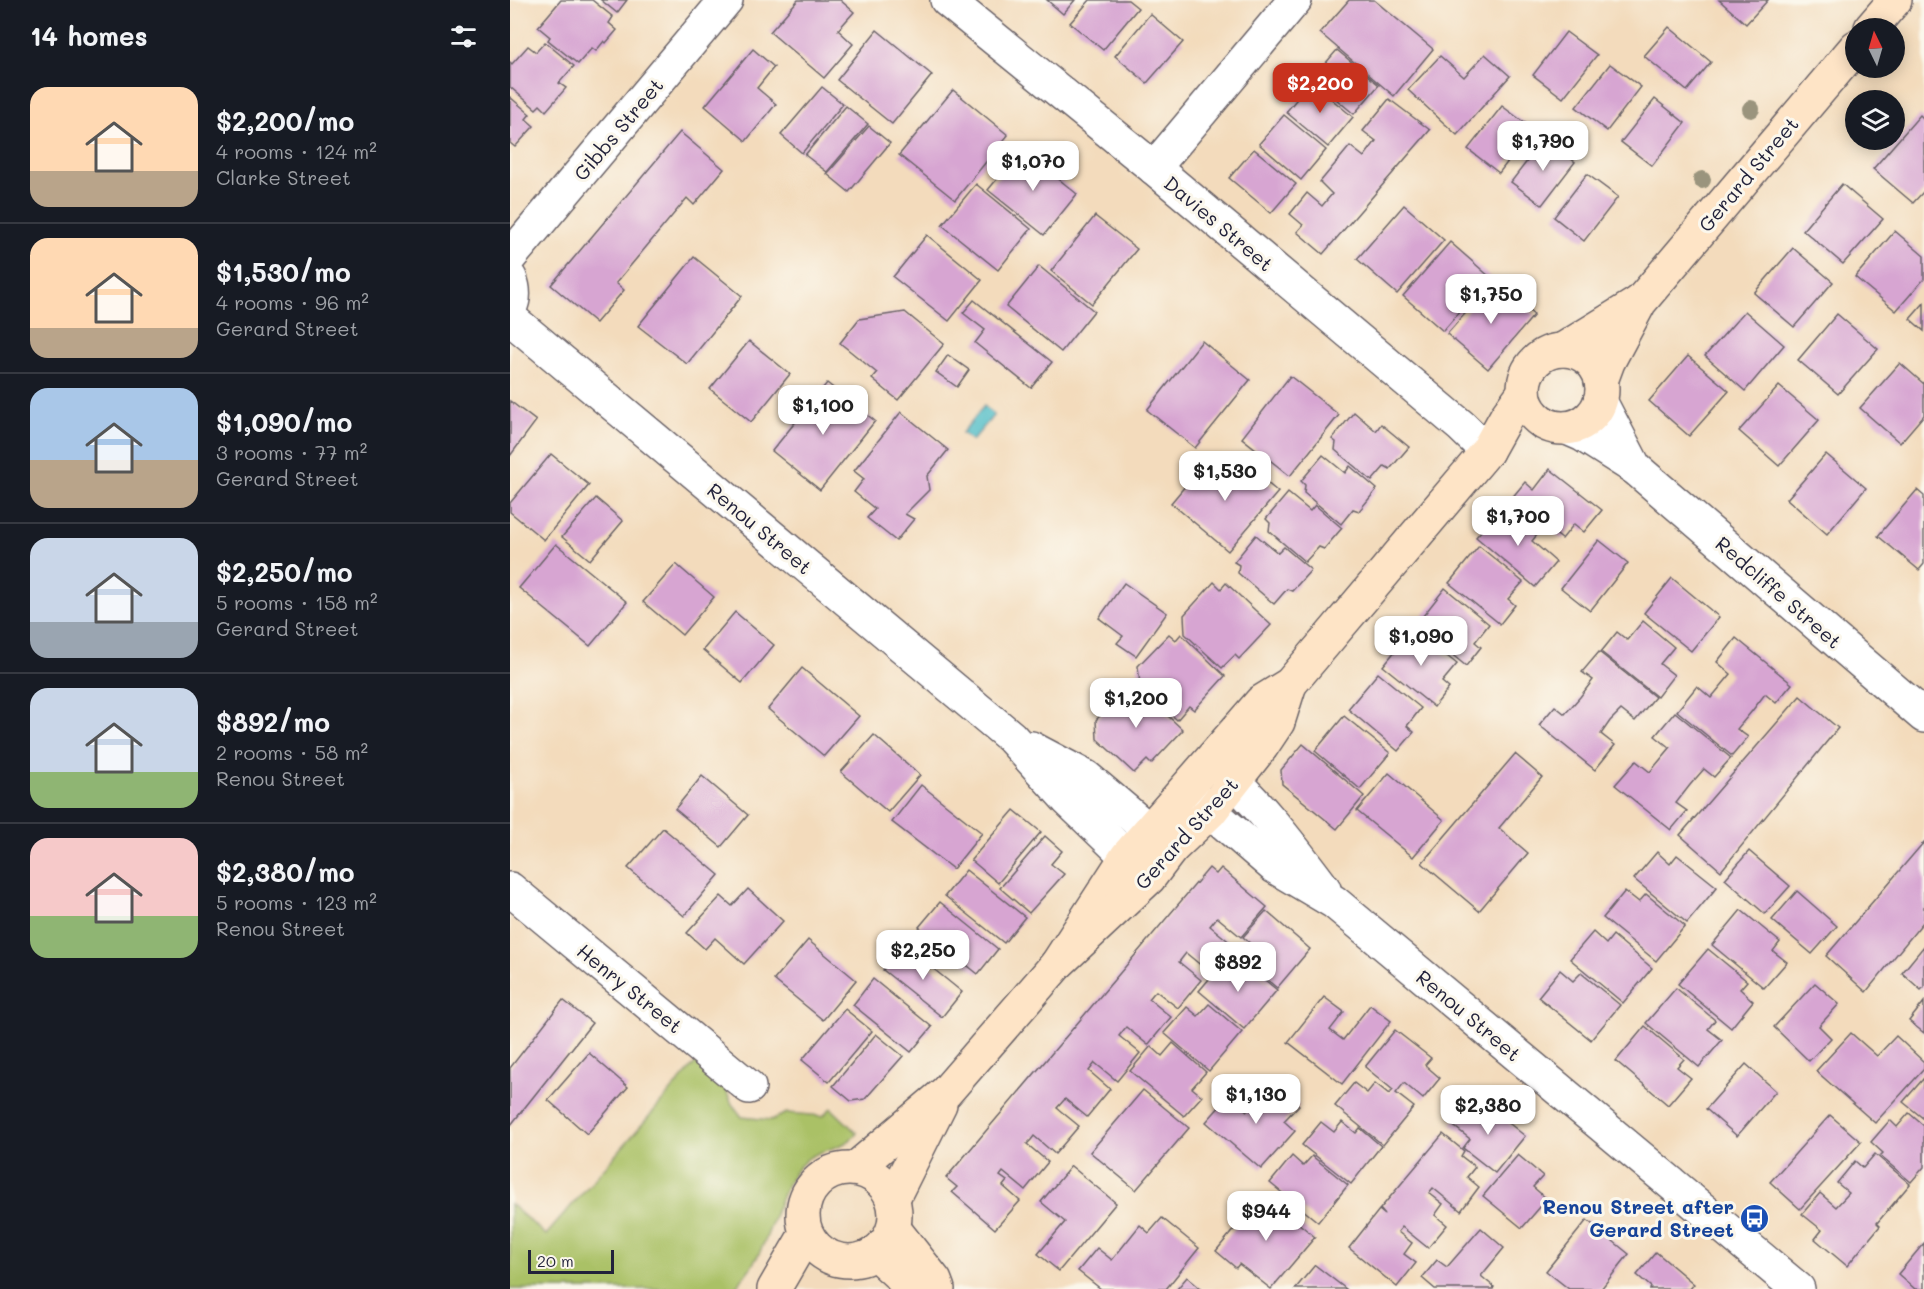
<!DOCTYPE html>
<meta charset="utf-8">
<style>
:root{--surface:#171b24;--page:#242831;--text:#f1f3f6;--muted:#9ea1a6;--line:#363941;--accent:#c8321e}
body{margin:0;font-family:Mali,sans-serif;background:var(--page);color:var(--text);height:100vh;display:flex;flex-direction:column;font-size:22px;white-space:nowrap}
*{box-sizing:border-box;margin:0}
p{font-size:20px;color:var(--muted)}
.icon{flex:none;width:33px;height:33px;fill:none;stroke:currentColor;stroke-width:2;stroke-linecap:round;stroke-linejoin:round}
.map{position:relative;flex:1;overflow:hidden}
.panel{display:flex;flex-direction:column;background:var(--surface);width:510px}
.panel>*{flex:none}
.needle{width:39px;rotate:355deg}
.tools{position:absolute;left:1335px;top:18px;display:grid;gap:12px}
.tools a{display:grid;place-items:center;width:60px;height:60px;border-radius:50%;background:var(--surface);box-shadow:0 3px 15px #0003;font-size:30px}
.scale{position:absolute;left:18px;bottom:15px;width:86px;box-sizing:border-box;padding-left:6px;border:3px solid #22223b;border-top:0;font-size:16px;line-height:21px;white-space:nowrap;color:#22223b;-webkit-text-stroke:4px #fbf7ec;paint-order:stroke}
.price{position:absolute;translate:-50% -51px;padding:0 14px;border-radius:12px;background:#fff;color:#222;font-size:20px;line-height:39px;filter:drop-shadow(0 2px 3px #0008)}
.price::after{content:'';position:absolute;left:50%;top:36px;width:18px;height:14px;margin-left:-9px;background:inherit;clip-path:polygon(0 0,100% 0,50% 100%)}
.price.on{background:var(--accent);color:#fff}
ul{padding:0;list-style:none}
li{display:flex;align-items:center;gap:18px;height:150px;padding:0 30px}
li+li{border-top:2px solid var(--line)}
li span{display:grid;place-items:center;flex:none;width:168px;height:120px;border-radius:18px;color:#555}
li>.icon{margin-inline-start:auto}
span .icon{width:72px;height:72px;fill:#fffc;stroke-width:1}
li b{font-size:26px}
h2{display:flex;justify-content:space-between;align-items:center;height:72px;padding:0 30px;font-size:26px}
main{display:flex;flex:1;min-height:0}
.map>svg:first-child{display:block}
.green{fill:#aac166;stroke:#667250;stroke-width:1.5}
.water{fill:#4fbdc7;stroke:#387081;stroke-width:1.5}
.building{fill:#d7a5d2}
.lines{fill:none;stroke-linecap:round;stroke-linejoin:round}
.street-casing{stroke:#6b6368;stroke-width:36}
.secondary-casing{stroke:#6b6368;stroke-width:36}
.street{stroke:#fff;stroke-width:33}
.secondary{stroke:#fee4c6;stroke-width:33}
.tree{fill:#9a947d}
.labels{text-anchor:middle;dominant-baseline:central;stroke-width:6;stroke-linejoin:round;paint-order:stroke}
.street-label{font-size:20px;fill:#22223b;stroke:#fbf7ec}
.transit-label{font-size:20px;font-weight:bold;fill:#164399;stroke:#fbf7ec;text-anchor:end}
</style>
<main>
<section class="panel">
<h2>14 homes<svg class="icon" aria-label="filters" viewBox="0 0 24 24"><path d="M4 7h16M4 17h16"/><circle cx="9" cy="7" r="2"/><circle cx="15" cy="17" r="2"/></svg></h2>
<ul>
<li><span style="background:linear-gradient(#ffd9b3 70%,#b9a48a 0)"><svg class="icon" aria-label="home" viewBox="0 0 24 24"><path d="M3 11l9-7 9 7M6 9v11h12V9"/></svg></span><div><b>$2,200/mo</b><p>4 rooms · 124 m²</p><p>Clarke Street</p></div></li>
<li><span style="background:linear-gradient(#ffd9b3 75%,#b9a48a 0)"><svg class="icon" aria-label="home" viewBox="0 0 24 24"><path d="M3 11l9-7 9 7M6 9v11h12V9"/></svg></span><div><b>$1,530/mo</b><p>4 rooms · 96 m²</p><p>Gerard Street</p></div></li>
<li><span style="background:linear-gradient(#a9c7e8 60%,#b9a48a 0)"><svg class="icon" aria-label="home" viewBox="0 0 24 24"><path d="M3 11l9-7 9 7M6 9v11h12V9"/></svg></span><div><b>$1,090/mo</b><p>3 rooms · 77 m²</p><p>Gerard Street</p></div></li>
<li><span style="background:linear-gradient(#c9d6e8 70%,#9aa5b1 0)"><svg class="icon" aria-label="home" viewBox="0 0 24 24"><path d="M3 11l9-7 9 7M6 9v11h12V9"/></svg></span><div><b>$2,250/mo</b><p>5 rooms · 158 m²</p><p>Gerard Street</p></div></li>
<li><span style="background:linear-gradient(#c9d6e8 70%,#8fb573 0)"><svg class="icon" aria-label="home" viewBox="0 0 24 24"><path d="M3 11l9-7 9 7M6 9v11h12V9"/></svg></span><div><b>$892/mo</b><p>2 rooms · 58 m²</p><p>Renou Street</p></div></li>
<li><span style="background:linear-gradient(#f6c9c9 65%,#8fb573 0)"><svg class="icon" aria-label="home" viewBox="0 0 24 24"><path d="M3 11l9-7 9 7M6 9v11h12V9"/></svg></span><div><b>$2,380/mo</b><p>5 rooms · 123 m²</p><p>Renou Street</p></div></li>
</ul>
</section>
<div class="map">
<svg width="1414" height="1289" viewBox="0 0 1414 1289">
<rect width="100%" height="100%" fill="#fbf7ec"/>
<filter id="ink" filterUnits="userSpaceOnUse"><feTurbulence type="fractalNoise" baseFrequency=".0167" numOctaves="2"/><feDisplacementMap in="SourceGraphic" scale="12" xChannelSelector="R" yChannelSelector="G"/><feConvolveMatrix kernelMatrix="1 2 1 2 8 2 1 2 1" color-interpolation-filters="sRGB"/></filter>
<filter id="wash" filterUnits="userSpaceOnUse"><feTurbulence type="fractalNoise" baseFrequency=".008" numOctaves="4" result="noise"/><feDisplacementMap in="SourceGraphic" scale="24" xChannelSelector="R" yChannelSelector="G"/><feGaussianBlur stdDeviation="1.35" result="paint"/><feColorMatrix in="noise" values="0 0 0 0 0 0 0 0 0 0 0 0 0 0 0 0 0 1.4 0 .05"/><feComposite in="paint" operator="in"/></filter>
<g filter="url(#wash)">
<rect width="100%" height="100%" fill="#f3dbbc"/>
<path class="green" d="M188 1060 214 1086 222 1104 232 1117 261 1120 277 1113 313 1116 321 1108 347 1133C333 1151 308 1148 295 1161 274 1179 265 1218 254 1243 247 1261 236 1274 224 1289H0V1204L36 1235Z"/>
<path class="water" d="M474 406 484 415 462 441 452 433Z"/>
<g id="blocks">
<g class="building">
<path d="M51 0H82L103 17 99 23 107 30 96 43 94 41 86 51 82 48 68 64 38 40 40 37 28 27Z"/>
<path d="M91 0H117L107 13Z"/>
<path d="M288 0H330L344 12 328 30 343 44 314 78 260 32Z"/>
<path d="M537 0H565L553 14Z"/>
<path d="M580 0H618L628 8 593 50 560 23Z"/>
<path d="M839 0H864L923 49 884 96 810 33Z"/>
<path d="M1209 0H1258L1236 24Z"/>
<path d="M640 14 673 42 637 83 605 56Z"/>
<path d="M1159 27 1201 62 1177 91 1134 56Z"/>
<path d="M367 30 422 75 382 124 327 80Z"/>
<path d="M1056 32 1087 55 1053 98 1023 75Z"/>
<path d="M35 42 64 66 49 83 56 88 36 111 30 105 26 109 0 87V62L2 64 18 46 26 52Z"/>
<path d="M243 49 264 67 247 88 266 104 236 141 195 106Z"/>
<path d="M827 50 869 85 844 114 802 79Z"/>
<path d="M975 54 1000 76 947 135 898 90 930 56 954 77Z"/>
<path d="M1100 64 1131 87 1097 131 1066 107Z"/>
<path d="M801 82 843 117 818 147 776 112Z"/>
<path d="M312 87 333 104 292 153 271 135Z"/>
<path d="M443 90 498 135 445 200 389 155Z"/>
<path d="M0 97 20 114 16 119 24 126 5 147 0 143Z"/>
<path d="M879 99 920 130 813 254 787 232 793 225 780 214 797 193 812 206 822 194 810 182 840 146 854 157 866 141 853 131Z"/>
<path d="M1145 99 1175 123 1142 166 1111 142Z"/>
<path d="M336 106 358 124 317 172 295 155Z"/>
<path d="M992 106 1023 129 989 173 958 149Z"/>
<path d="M774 115 816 150 791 180 749 144Z"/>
<path d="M1410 115 1414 119V191L1403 203 1363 169Z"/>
<path d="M359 126 380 143 339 192 317 174Z"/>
<path d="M170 132 214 169 184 205 177 198 106 283 114 290 86 323 41 285Z"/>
<path d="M1035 138 1065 162 1032 205 1001 182Z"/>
<path d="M512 149 567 194 534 235 478 190Z"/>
<path d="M744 149 786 184 761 213 719 178Z"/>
<path d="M1077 174 1108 197 1074 241 1044 217Z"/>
<path d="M466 184 521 229 488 270 432 225Z"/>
<path d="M1332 184 1373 219 1333 264 1293 230Z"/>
<path d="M894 205 934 240 887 294 847 259Z"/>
<path d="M585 216 627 249 582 304 541 271Z"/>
<path d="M1385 231 1414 256V279L1386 311 1345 277Z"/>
<path d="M417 235 472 280 439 321 383 277Z"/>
<path d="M940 242 980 277 933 331 893 296Z"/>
<path d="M1283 248 1323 282 1284 327 1244 293Z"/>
<path d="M184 257 232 296 177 364 128 326Z"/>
<path d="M529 266 584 311 551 352 496 307Z"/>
<path d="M984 281 1024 315 978 369 937 334Z"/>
<path d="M464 300 542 362 521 388 465 343 475 330 453 313Z"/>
<path d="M1414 303V331L1400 319Z"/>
<path d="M1235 311 1274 345 1235 391 1195 356Z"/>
<path d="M395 312 434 344 388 400 362 379 367 373 330 343 349 319Z"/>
<path d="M1327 314 1368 349 1328 394 1288 360Z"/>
<path d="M239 341 280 374 241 422 200 389Z"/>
<path d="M692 341 740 380 685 448 637 410Z"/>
<path d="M438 355 459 370 447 387 426 372Z"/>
<path d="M1178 356 1219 391 1179 436 1139 401Z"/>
<path d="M1390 363 1414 384V415L1390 443 1350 408Z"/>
<path d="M780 376 829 415 780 476 732 438Z"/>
<path d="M317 383 365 421 310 490 262 451Z"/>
<path d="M1269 386 1309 420 1269 466 1229 431Z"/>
<path d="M0 401 26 421 0 456Z"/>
<path d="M391 412 438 450 417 476 419 490 395 514 404 519 386 541 357 518 365 509 344 492 354 479 344 471Z"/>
<path d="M844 412 866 431 871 424 899 447 880 469 875 466 862 481 825 450 826 442 822 439Z"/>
<path d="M41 454 79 485 34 540 0 512V503Z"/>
<path d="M1316 454 1356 488 1317 534 1277 499Z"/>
<path d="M813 455 835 473 840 466 867 489 849 511 843 509 831 524 794 493 795 485 791 481Z"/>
<path d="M729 459 768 492 718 551 661 503 691 467 709 483Z"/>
<path d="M1040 469 1092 510 1074 532 1064 524 1052 539 1001 499 1015 482 1024 490Z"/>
<path d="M1407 490 1414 496V564L1409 570 1368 536Z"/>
<path d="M778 493 800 511 805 505 832 528 814 549 809 547 795 562 759 531 760 523 756 519Z"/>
<path d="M86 498 113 521 80 560 52 537Z"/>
<path d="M1006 509 1031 530 1022 541 1046 562 1025 587 966 537 979 522 988 530Z"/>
<path d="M746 535 768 553 774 547 801 570 782 591 777 589 764 604 728 573 729 565 724 562Z"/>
<path d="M1089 540 1118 563 1080 611 1051 588Z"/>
<path d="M46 544 117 602 80 646 9 588Z"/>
<path d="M969 546 1013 582 998 599 1005 605 990 624 939 583Z"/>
<path d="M166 564 204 597 172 635 133 602Z"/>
<path d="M1162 578 1209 617 1181 651 1134 613Z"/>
<path d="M704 582 711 589 716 583 761 625 729 659 725 655 712 668 675 634 674 615Z"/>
<path d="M614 583 657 613 626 656 607 643 613 636 589 618Z"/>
<path d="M935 588 979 624 965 642 971 647 956 666 906 625Z"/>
<path d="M225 612 264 645 232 683 193 650Z"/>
<path d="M1133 621 1164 647 1150 664 1164 675 1147 697 1091 652 1107 632 1117 640Z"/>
<path d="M903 629 947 664 932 682 939 688 924 707 873 666Z"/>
<path d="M659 634 666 640 671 634 715 676 684 710 679 706 667 720 630 685 628 666Z"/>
<path d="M1226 638 1282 684 1266 703 1255 694 1242 711 1227 729 1238 737 1222 756 1167 711 1187 686 1201 698 1221 674 1207 662Z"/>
<path d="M1089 652 1145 697 1125 721 1111 710 1100 721 1091 734 1105 745 1085 770 1029 725 1045 706 1055 714 1070 697 1083 680 1072 672Z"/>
<path d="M292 668 349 716 314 756 258 709Z"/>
<path d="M868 673 911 708 897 726 904 732 888 751 838 709Z"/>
<path d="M616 688 623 694 628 688 673 730 641 764 637 760 624 773 587 739 586 720Z"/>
<path d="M1290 696 1328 728 1211 871 1170 835Z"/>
<path d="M1165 712 1221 758 1204 777 1194 769 1180 785 1166 803 1177 811 1161 830 1105 785 1126 761 1140 772 1160 748 1145 736Z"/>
<path d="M834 716 880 753 850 789 805 751Z"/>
<path d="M364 735 410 775 378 812 331 772Z"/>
<path d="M793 744 854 796 827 829 772 784 771 770Z"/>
<path d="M1005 754 1032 777 989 828 1018 853 969 911 912 863Z"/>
<path d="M879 773 934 820 903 857 847 811Z"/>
<path d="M192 776 238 815 211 847 165 809Z"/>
<path d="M411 785 472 833 443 869 382 822Z"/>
<path d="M504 810 531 832 488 883 461 860Z"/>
<path d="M153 828 209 875 174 916 118 868Z"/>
<path d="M535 836 552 851 541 864 554 874 519 913 490 888Z"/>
<path d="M1414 842V921L1356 992 1316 956Z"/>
<path d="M1239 851 1280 886 1255 914 1215 879Z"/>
<path d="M1147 852 1160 864 1167 855 1207 887 1177 923 1124 879Z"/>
<path d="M699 868 706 874 711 868 757 907 731 937 707 917 704 921 700 926 722 944 699 972 676 953 669 962 691 980 668 1008 646 991 643 994 639 999 661 1017 638 1045 616 1027 609 1036 630 1053 607 1081 585 1063 579 1071 600 1089 577 1117 555 1099 547 1108 569 1126 545 1154 524 1136 521 1140 517 1144 538 1162 515 1190 493 1172 490 1176 497 1181 493 1186 510 1201 485 1229 442 1192 447 1187 436 1178Z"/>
<path d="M456 870 515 917 494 943 435 896Z"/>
<path d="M238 889 273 921 234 964 205 938 195 949 177 933 211 896 222 906Z"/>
<path d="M1115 891 1129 902 1136 894 1175 926 1146 961 1093 918Z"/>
<path d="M1287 891 1327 926 1302 954 1262 920Z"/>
<path d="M430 902 488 949 468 974 409 927Z"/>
<path d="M1231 910 1270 942 1263 951 1277 962 1254 988 1202 945Z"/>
<path d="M756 911 800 949 767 988 734 960 744 947 733 937Z"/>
<path d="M1083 932 1096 944 1103 935 1142 968 1113 1003 1060 959Z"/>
<path d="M298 940 346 980 313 1020 264 980Z"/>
<path d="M394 945 452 992 432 1017 373 970Z"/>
<path d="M1414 946V987L1411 990 1392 973Z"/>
<path d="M1198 949 1237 981 1230 989 1243 1001 1221 1028 1168 984Z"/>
<path d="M733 962 767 990 734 1029 689 991 711 965 723 974Z"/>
<path d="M1050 970 1063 981 1071 973 1110 1005 1081 1040 1028 997Z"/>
<path d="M363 979 422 1027 401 1052 343 1005Z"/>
<path d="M1305 983 1329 1004 1309 1026 1321 1038 1299 1061 1264 1027Z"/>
<path d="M1166 988 1205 1020 1198 1029 1212 1040 1189 1067 1136 1023Z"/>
<path d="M814 997 834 1012 820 1030 833 1040 860 1005 881 1021 832 1084 778 1042Z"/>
<path d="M53 1000 82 1023 0 1126V1068Z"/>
<path d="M1414 1002V1033L1399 1021Z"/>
<path d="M699 1004 732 1032 699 1071 654 1033 677 1007 688 1016Z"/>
<path d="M335 1009 362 1031 319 1082 292 1060Z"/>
<path d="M1135 1026 1174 1059 1167 1067 1181 1078 1158 1105 1106 1061Z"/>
<path d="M885 1030 921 1058 915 1065 930 1078 913 1099 894 1083 886 1093 904 1107 873 1145 825 1106 844 1083 857 1093 865 1083 879 1094 883 1090 855 1067Z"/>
<path d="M1341 1033 1367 1056 1386 1036 1414 1062V1069L1365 1123 1306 1071Z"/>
<path d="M366 1034 393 1056 355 1099 341 1101 323 1086Z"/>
<path d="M663 1043 696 1072 682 1088 692 1096 674 1116 620 1071 641 1046 652 1056Z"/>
<path d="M79 1053 118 1087 77 1134 38 1100Z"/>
<path d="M1236 1064 1266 1091 1227 1136 1196 1109Z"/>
<path d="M1414 1078V1119L1393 1102Z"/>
<path d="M762 1083 789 1105 774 1121 785 1131 751 1169 696 1122 719 1096 737 1111Z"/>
<path d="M633 1090 679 1128 626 1190 580 1152Z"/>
<path d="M958 1103 973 1115 980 1108 1015 1136 985 1173 953 1148 960 1139 941 1124Z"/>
<path d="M1399 1113 1414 1126V1167L1401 1182 1370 1156 1373 1153 1361 1142 1380 1120 1387 1127Z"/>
<path d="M1320 1115 1351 1142 1290 1209 1260 1182Z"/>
<path d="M811 1122 824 1132 832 1122 846 1133 850 1128 871 1146 841 1184 792 1145Z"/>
<path d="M933 1134 954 1151 951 1156 965 1167 957 1177 969 1187 951 1211 923 1188 919 1193 933 1204 925 1215 937 1225 918 1248 892 1227 888 1232 902 1243 894 1254 906 1263 887 1287 839 1248 869 1210 875 1215 870 1209Z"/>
<path d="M1365 1154 1400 1184 1367 1223 1370 1226 1337 1266 1305 1239 1312 1230 1292 1214 1310 1193 1326 1207 1339 1193 1327 1183 1345 1161 1353 1168Z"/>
<path d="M1008 1155 1033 1176 1023 1187 1037 1199 1012 1228 973 1196Z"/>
<path d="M782 1156 793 1166 802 1156 838 1185 808 1222 760 1183Z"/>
<path d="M561 1166 606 1203 549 1271 528 1254 555 1222 531 1202Z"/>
<path d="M753 1194 805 1237 761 1289 729 1264 726 1268 706 1251Z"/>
<path d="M652 1218 689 1248 656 1289H591L568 1271 587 1248 602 1260 630 1225 639 1233Z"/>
<path d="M1077 1220 1119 1254 1091 1289H1059L1036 1271Z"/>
<path d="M971 1228 994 1248 971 1276 984 1287 983 1289H925L912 1278 927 1260 937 1267Z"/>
<path d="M1414 1243V1289H1405L1388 1274Z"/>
<path d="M1146 1252 1184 1284 1180 1289H1140L1141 1287 1127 1275Z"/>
<path d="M805 1265 836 1289H785Z"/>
<path d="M677 1277 691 1289H667Z"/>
</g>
</g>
</g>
<g filter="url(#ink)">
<use href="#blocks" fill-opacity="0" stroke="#6b6368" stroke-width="1.5"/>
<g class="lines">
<defs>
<g id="street">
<path d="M437 0 644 168 951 426 977 451"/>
<path d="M644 168 785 0"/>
<path d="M0 257 216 0"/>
<path d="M0 278C4 288 5 298 0 308"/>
<path d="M0 318 501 737 557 799 637 876"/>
<path d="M1090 401 1125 468"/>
<path d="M1057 428 1073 435 1125 468 1414 716"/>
<path d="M521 748 576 777 661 849"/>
<path d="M704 763C746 799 781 845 814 889"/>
<path d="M678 792 765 867 824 902 1288 1289"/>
<path d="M0 889 239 1087"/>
</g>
<g id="secondary">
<path d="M1361 28 1385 0"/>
<path d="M1052 350 1128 303"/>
<circle cx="1053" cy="389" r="39"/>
<path d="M1091 381 1098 362 1130 302 1346 47"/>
<path d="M547 964 617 856 751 702 780 684 977 451 996 417 1014 392"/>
<path d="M346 1168 436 1092 547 964 639 878 661 849 700 812 752 746 768 722 780 684"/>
<circle cx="339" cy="1215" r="46"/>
<path d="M383 1198 430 1104"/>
<path d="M384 1229 425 1281 428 1289"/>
<path d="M366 1254 389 1275 399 1289"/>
<path d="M264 1289 296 1234"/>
</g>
</defs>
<use href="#street" class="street-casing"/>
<use href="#secondary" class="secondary-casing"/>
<use href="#street" class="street"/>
<use href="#secondary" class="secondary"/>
</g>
<g class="tree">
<circle cx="1241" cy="109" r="9"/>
<circle cx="1192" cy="180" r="9"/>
</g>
</g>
<defs>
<symbol id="bus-disc" viewBox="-11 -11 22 22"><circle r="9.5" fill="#1a4fb4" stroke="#fbf7ec"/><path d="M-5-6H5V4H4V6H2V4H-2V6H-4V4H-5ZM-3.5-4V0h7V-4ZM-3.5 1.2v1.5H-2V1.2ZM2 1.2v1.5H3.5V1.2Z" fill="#fff"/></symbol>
</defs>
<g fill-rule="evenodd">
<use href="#bus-disc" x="1228" y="1202" width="33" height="33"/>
</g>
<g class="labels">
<g class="street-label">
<text transform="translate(108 129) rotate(-50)">Gibbs Street</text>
<text transform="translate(1238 174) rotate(-50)">Gerard Street</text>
<text transform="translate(709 223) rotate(40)">Davies Street</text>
<text transform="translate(250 528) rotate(40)">Renou Street</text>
<text transform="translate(1269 592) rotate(41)">Redcliffe Street</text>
<text transform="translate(676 833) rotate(-48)">Gerard Street</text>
<text transform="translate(120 988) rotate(39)">Henry Street</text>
<text transform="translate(959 1015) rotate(40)">Renou Street</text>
</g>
<g class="transit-label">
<text x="1224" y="1206">Renou Street after<tspan x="1224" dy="23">Gerard Street</tspan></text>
</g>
</g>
</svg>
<div class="tools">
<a><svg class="needle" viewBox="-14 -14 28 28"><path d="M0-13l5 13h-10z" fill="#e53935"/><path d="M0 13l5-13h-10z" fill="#9ea1a6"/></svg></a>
<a><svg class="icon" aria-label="layers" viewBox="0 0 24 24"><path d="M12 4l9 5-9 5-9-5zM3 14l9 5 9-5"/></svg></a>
</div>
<div class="scale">20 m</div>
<b class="price on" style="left:810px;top:114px">$2,200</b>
<b class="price" style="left:1033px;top:172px">$1,790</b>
<b class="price" style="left:523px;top:192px">$1,070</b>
<b class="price" style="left:981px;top:325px">$1,750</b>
<b class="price" style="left:313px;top:436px">$1,100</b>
<b class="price" style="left:715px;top:502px">$1,530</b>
<b class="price" style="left:1008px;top:547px">$1,700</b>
<b class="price" style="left:911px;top:667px">$1,090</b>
<b class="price" style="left:626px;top:729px">$1,200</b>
<b class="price" style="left:413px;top:981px">$2,250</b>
<b class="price" style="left:728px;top:993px">$892</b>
<b class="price" style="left:746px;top:1125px">$1,130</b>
<b class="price" style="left:978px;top:1136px">$2,380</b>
<b class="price" style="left:756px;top:1242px">$944</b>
</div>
</main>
